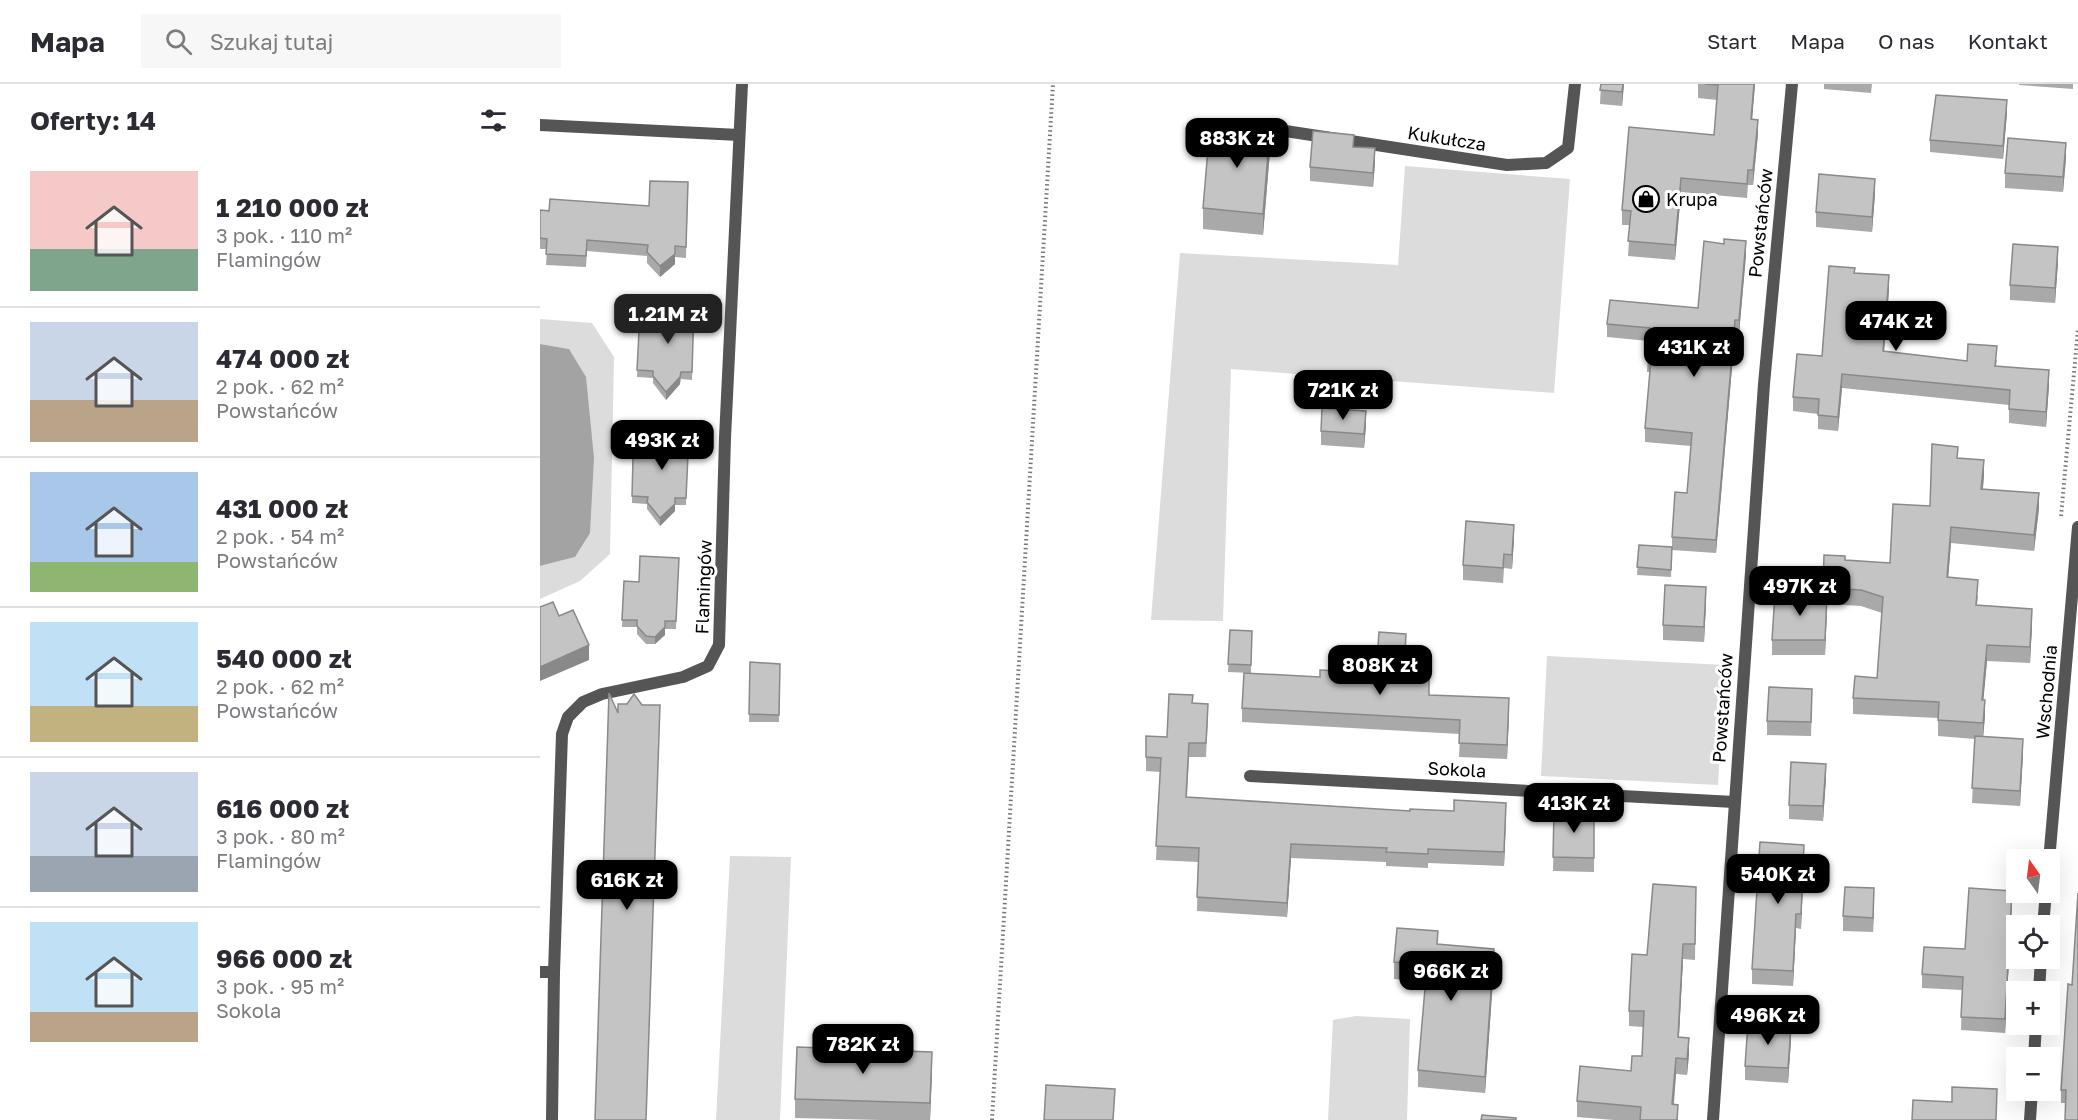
<!DOCTYPE html>
<html lang="pl">
<meta charset="utf-8">
<style>
:root{--surface:#fff;--page:#f7f7f7;--text:#2b2b33;--muted:#7c7c81;--line:#e1e1e2;--accent:#000}
body{margin:0;font-family:"Golos Text",sans-serif;background:var(--page);color:var(--text);height:100vh;display:flex;flex-direction:column;font-size:22px;white-space:nowrap}
*{box-sizing:border-box;margin:0}
p{font-size:20px;color:var(--muted)}
.icon{flex:none;width:33px;height:33px;fill:none;stroke:currentColor;stroke-width:2;stroke-linecap:round;stroke-linejoin:round}
.map{position:relative;flex:1;overflow:hidden}
.side{display:flex;flex-direction:column;background:var(--surface);width:540px}
.side>*{flex:none}
.needle{width:39px;rotate:346deg}
.buttons{position:absolute;left:1466px;top:765px;display:grid;gap:12px}
.buttons a{display:grid;place-items:center;width:54px;height:54px;border-radius:0px;background:var(--surface);box-shadow:0 6px 24px #0002;font-size:30px}
.price{position:absolute;translate:-50% -51px;padding:0 14px;border-radius:12px;background:var(--accent);color:#fff;font-size:20px;line-height:39px;filter:drop-shadow(0 2px 3px #0008)}
.price::after{content:'';position:absolute;left:50%;top:36px;width:18px;height:14px;margin-left:-9px;background:inherit;clip-path:polygon(0 0,100% 0,50% 100%)}
.price.on{background:#222;color:#fff}
ul{padding:0;list-style:none}
li{display:flex;align-items:center;gap:18px;height:150px;padding:0 30px}
li+li{border-top:2px solid var(--line)}
li span{display:grid;place-items:center;flex:none;width:168px;height:120px;border-radius:0px;color:#555}
li>.icon{margin-inline-start:auto}
span .icon{width:72px;height:72px;fill:#fffc;stroke-width:1}
li b{font-size:26px}
h2{display:flex;justify-content:space-between;align-items:center;height:72px;padding:0 30px;font-size:26px}
header{display:flex;align-items:center;gap:36px;box-sizing:border-box;height:84px;padding:0 30px;background:var(--surface);border-bottom:2px solid var(--line)}
header strong{font-size:28px}
nav{display:flex;gap:33px;margin-inline-start:auto;font-size:21px}
.search{width:420px;height:54px;background:var(--page);display:flex;align-items:center;gap:15px;box-sizing:border-box;padding:0 21px;border-radius:0px;color:var(--muted);font-size:22px}
main{display:flex;flex:1;min-height:0}
.map>svg:first-child{display:block}
.green{fill:#dcdcdc}
.water{fill:#a3a3a3}
.lines{fill:none;stroke-linecap:round;stroke-linejoin:round}
.path{stroke:#777;stroke-width:4;stroke-dasharray:1.5 3;stroke-linecap:butt}
.service{stroke:#555;stroke-width:12}
.minor{stroke:#555;stroke-width:12}
.wall{fill:#a9a9a9}
.shaded-wall{fill:#898989}
.building{fill:#c4c4c4;stroke:#898989;stroke-width:1.5}
.labels{text-anchor:middle;dominant-baseline:central;stroke-width:6;stroke-linejoin:round;paint-order:stroke}
.street-label{font-size:18px;fill:#000;stroke:#fff}
.poi-label{font-size:18px;fill:#000;stroke:#fff;text-anchor:start}
</style>
<header>
<strong>Mapa</strong>
<div class="search"><svg class="icon" aria-label="search" viewBox="0 0 24 24"><circle cx="10" cy="10" r="6"/><path d="M15 15l6 6"/></svg>Szukaj tutaj</div>
<nav><a>Start</a><a>Mapa</a><a>O nas</a><a>Kontakt</a></nav>
</header>
<main>
<section class="side">
<h2>Oferty: 14<svg class="icon" aria-label="filters" viewBox="0 0 24 24"><path d="M4 7h16M4 17h16"/><circle cx="9" cy="7" r="2"/><circle cx="15" cy="17" r="2"/></svg></h2>
<ul>
<li><span style="background:linear-gradient(#f6c9c9 65%,#7fa58c 0)"><svg class="icon" aria-label="home" viewBox="0 0 24 24"><path d="M3 11l9-7 9 7M6 9v11h12V9"/></svg></span><div><b>1 210 000 zł</b><p>3 pok. · 110 m²</p><p>Flamingów</p></div></li>
<li><span style="background:linear-gradient(#c9d6e8 65%,#b9a48a 0)"><svg class="icon" aria-label="home" viewBox="0 0 24 24"><path d="M3 11l9-7 9 7M6 9v11h12V9"/></svg></span><div><b>474 000 zł</b><p>2 pok. · 62 m²</p><p>Powstańców</p></div></li>
<li><span style="background:linear-gradient(#a9c7e8 75%,#8fb573 0)"><svg class="icon" aria-label="home" viewBox="0 0 24 24"><path d="M3 11l9-7 9 7M6 9v11h12V9"/></svg></span><div><b>431 000 zł</b><p>2 pok. · 54 m²</p><p>Powstańców</p></div></li>
<li><span style="background:linear-gradient(#bfe0f5 70%,#c2b280 0)"><svg class="icon" aria-label="home" viewBox="0 0 24 24"><path d="M3 11l9-7 9 7M6 9v11h12V9"/></svg></span><div><b>540 000 zł</b><p>2 pok. · 62 m²</p><p>Powstańców</p></div></li>
<li><span style="background:linear-gradient(#c9d6e8 70%,#9aa5b1 0)"><svg class="icon" aria-label="home" viewBox="0 0 24 24"><path d="M3 11l9-7 9 7M6 9v11h12V9"/></svg></span><div><b>616 000 zł</b><p>3 pok. · 80 m²</p><p>Flamingów</p></div></li>
<li><span style="background:linear-gradient(#bfe0f5 75%,#b9a48a 0)"><svg class="icon" aria-label="home" viewBox="0 0 24 24"><path d="M3 11l9-7 9 7M6 9v11h12V9"/></svg></span><div><b>966 000 zł</b><p>3 pok. · 95 m²</p><p>Sokola</p></div></li>
</ul>
</section>
<div class="map">
<svg width="1538" height="1036" viewBox="0 0 1538 1036">
<rect width="100%" height="100%" fill="#fff"/>
<g class="green">
<path d="M865 82 1030 95 1014 309 691 285 683 537 611 536 640 169 858 181Z"/>
<path d="M0 235 52 239 74 273 70 470 40 497 0 515V482L35 473 29 265 0 260Z"/>
<path d="M1007 572 1185 581 1178 701 1001 692Z"/>
<path d="M190 772 251 773 240 1036H176Z"/>
<path d="M816 932 870 935 867 1036H788L793 936Z"/>
</g>
<path class="water" d="M0 260 29 265 46 293 54 374 50 449 35 473 0 482Z"/>
<g class="lines">
<g class="path">
<path d="M1521 432 1538 245"/>
<path d="M452 1036 513 0"/>
</g>
<path class="service" d="M713 42 967 81 1006 79 1028 64 1035 0"/>
<g class="minor">
<path d="M0 41 199 51"/>
<path d="M710 692 1194 718"/>
<path d="M1509 777 1538 443"/>
<path d="M1503 842 1506 808"/>
<path d="M0 888H14L22 650 28 633 43 618 62 610 143 593 168 582 179 561 185 354 202 0"/>
<path d="M1499 908 1501 874"/>
<path d="M1494 974 1496 940"/>
<path d="M12 1036 14 888"/>
<path d="M1173 1036 1224 300 1252 0"/>
<path d="M1490 1036 1492 1006"/>
</g>
</g>
<g class="wall">
<path d="M1061 0H1084L1082 22 1060 20Z"/>
<path d="M1158 0H1215L1212 35 1218 50 1213 101H1208L1207 114 1141 108 1135 176 1088 172 1090 141H1082V126L1174 51 1177 16 1158 14Z"/>
<path d="M1284 0H1332L1331 9 1284 5Z"/>
<path d="M1479 0H1533V5L1479 1Z"/>
<path d="M1467 29 1463 75 1390 68V56Z"/>
<path d="M814 63 835 79 833 103 770 97V83Z"/>
<path d="M730 67 723 151 663 145V124Z"/>
<path d="M1526 74 1523 108 1465 104V89Z"/>
<path d="M148 109 146 174 135 173V180L120 193 107 179V172L47 167 46 183 6 181 7 165H0V126L109 122Z"/>
<path d="M1335 110 1332 148 1276 143V128Z"/>
<path d="M1206 171 1199 250 1195 249 1176 469 1132 466 1131 493 1097 491 1099 461 1132 463V453L1147 409 1151 362 1105 358V344L1110 288H1107L1109 257 1067 253V240L1158 224Z"/>
<path d="M1518 178 1515 219 1470 216V201Z"/>
<path d="M1315 189 1349 206 1344 267 1427 277 1457 276 1456 282 1509 301 1506 343 1469 339V321L1302 304 1298 347 1278 345V330L1253 327V313L1282 272Z"/>
<path d="M154 224 152 296 141 295 140 300 126 316 113 299V294L97 293 99 247 115 248Z"/>
<path d="M826 342 824 364 781 361V347Z"/>
<path d="M149 350 146 421H135V427L120 442 107 425V420L92 419V412L109 374Z"/>
<path d="M1418 374 1444 392 1443 405 1499 424 1494 467 1411 459 1408 493 1438 512 1437 521 1492 541 1490 579 1447 577 1443 616 1445 632 1443 653 1483 670 1480 722 1432 719 1435 655 1398 652V634L1313 630V614L1337 594 1342 529 1321 522 1287 520 1285 571H1232V556L1283 511 1284 471 1305 476 1350 479 1390 422Z"/>
<path d="M974 455 972 485 964 484 963 499 923 496V481Z"/>
<path d="M139 474 136 545H125V551L115 560H106L97 550V543H82L84 497 99 498Z"/>
<path d="M1166 518 1164 558 1123 556V541Z"/>
<path d="M690 546 712 547 711 589 688 588Z"/>
<path d="M866 564 865 591 889 611 969 628 967 675 919 673 920 650 702 638V624L780 593 836 589Z"/>
<path d="M210 578 240 580 239 638H209Z"/>
<path d="M653 619 668 634 666 673H649L647 713 966 733 964 782 888 779V784L846 782V778L751 774 747 833 657 827 658 778 616 776 620 688 606 687V673L627 653Z"/>
<path d="M1272 620 1271 652 1227 651V637Z"/>
<path d="M1286 694 1283 737 1249 735V721Z"/>
<path d="M1014 726 1054 727V788L1013 787Z"/>
<path d="M1264 775 1261 845 1256 844 1253 902 1212 900V885Z"/>
<path d="M1156 803 1155 876 1143 875 1139 953 1149 970 1147 991 1136 990 1134 1020 1138 1036H1074L1037 1033V1017L1091 987 1102 972 1103 943 1089 942V927L1107 871Z"/>
<path d="M1334 819 1333 848 1303 847V832Z"/>
<path d="M1472 820 1465 949 1421 946 1422 906 1382 904V890L1425 865Z"/>
<path d="M898 861 954 882 945 1009 878 1003V986L886 898 854 895V878Z"/>
<path d="M1532 901 1526 1019H1521V1006Z"/>
<path d="M1251 956 1248 999 1205 996V982Z"/>
<path d="M392 986 390 1036H341L255 1034V1015Z"/>
</g>
<g class="shaded-wall">
<path d="M1083 0H1084L1082 22V8Z"/>
<path d="M1214 0H1215L1211 50V35Z"/>
<path d="M1467 16V29L1463 75V62Z"/>
<path d="M1218 36V50L1213 101V86Z"/>
<path d="M730 46V67L723 151V130Z"/>
<path d="M1526 59V74L1523 108V93Z"/>
<path d="M835 64V79L833 103V89Z"/>
<path d="M1141 94V108L1135 176V161Z"/>
<path d="M1335 95V110L1332 148V133Z"/>
<path d="M1206 157V171L1199 250V236Z"/>
<path d="M135 162V180L120 193V182Z"/>
<path d="M1518 163V178L1515 219V204Z"/>
<path d="M1349 191V206L1343 282V267Z"/>
<path d="M1195 236V249L1176 469V456Z"/>
<path d="M1509 286V301L1506 343V328Z"/>
<path d="M1302 290V304L1298 347V333Z"/>
<path d="M140 293V300L126 316V308Z"/>
<path d="M826 327V342L824 364V350Z"/>
<path d="M1444 376V392L1441 421V405Z"/>
<path d="M1499 409V424L1494 467V451Z"/>
<path d="M135 420V427L120 442V434Z"/>
<path d="M974 441V455L972 485V471Z"/>
<path d="M1411 443V459L1407 509V493Z"/>
<path d="M1166 503V518L1164 558V543Z"/>
<path d="M1287 511V525L1285 571V556Z"/>
<path d="M1492 525V541L1490 579V563Z"/>
<path d="M125 543V551L115 560V553Z"/>
<path d="M866 550V564L864 605V591Z"/>
<path d="M49 561V576L0 597V583Z"/>
<path d="M1447 561V577L1442 632V616Z"/>
<path d="M969 614V628L967 675V661Z"/>
<path d="M1445 616V632L1443 655V639Z"/>
<path d="M1483 655V670L1480 722V707Z"/>
<path d="M1286 680V694L1283 737V722Z"/>
<path d="M966 719V733L964 782V768Z"/>
<path d="M751 760V774L747 833V819Z"/>
<path d="M1264 761V775L1261 845V830Z"/>
<path d="M1334 804V819L1333 848V834Z"/>
<path d="M1472 807V820L1465 949V935Z"/>
<path d="M1256 830V844L1253 902V887Z"/>
<path d="M1143 860V875L1138 969V953Z"/>
<path d="M954 865V882L945 1009V993Z"/>
<path d="M1251 942V956L1248 999V984Z"/>
<path d="M1149 954V970L1147 991V975Z"/>
<path d="M392 968V986L390 1036V1019Z"/>
<path d="M1136 974V990L1132 1036V1020Z"/>
</g>
<g class="building">
<path d="M1061 0H1083L1082 8 1060 6Z"/>
<path d="M1165 0H1214L1211 35 1218 36 1213 86H1208L1207 100 1141 94 1135 161 1088 157 1091 127 1082 126 1089 43 1174 51 1178 1Z"/>
<path d="M1396 11 1467 16 1463 62 1390 56Z"/>
<path d="M670 41 730 46 723 130 663 124Z"/>
<path d="M773 47 814 51 813 63 835 64 833 89 770 83Z"/>
<path d="M1468 54 1526 59 1523 93 1465 89Z"/>
<path d="M1279 90 1335 95 1332 133 1276 128Z"/>
<path d="M110 97 148 98 146 163 135 162V170L120 182 107 168 108 161 47 156 46 172 6 170 7 155 0 154V126L9 127 10 115 109 122Z"/>
<path d="M1184 155 1206 157 1199 236H1195L1176 456 1132 453 1135 408 1147 409 1152 349 1105 344 1111 275 1107 274 1110 244 1067 240 1070 216 1158 224 1164 157 1184 160Z"/>
<path d="M1473 160 1518 163 1515 204 1470 201Z"/>
<path d="M1289 182 1315 184 1314 189 1349 191 1343 267 1427 277 1428 260 1457 262 1455 282 1509 286 1506 328 1469 325 1470 306 1302 290 1298 333 1278 331 1279 315 1253 313 1257 270 1282 272Z"/>
<path d="M116 222 154 224 152 288H141L140 293 126 308 113 292V287L97 286 99 247 115 248Z"/>
<path d="M782 324 826 327 824 350 781 347Z"/>
<path d="M110 348 149 350 146 414H135V420L120 434 107 418 108 413 92 412 93 373 109 374Z"/>
<path d="M1392 360 1418 363 1417 374 1444 376 1441 405 1499 409 1494 451 1411 443 1407 493 1438 496 1436 521 1492 525 1490 563 1447 561 1442 616H1445L1443 639 1398 636 1399 618 1313 614 1315 592 1337 594 1343 513 1321 506 1283 504 1284 471 1305 472V476L1350 479 1353 420 1390 422Z"/>
<path d="M926 437 974 441 972 471 964 470 963 484 923 481Z"/>
<path d="M1099 461 1132 463 1131 486 1097 483Z"/>
<path d="M100 472 139 474 136 537H125V543L115 553 106 552 97 542V536H82L84 497 99 498Z"/>
<path d="M1125 501 1166 503 1164 543 1123 541Z"/>
<path d="M1235 509 1287 511 1285 556H1232Z"/>
<path d="M13 518 19 532 33 526 49 561 0 583V523Z"/>
<path d="M690 546 712 547 711 581 688 580Z"/>
<path d="M839 548 866 550 864 591 889 592V611L969 614 967 661 919 659 920 636 702 624 704 589 780 593V586L836 589Z"/>
<path d="M210 578 240 580 239 631 209 630Z"/>
<path d="M1229 603 1272 605 1271 638 1227 637Z"/>
<path d="M69 609 78 629V620H87L94 610 102 621H120L106 1036H55Z"/>
<path d="M629 610 653 611 652 619 668 620 666 659H649L646 713 870 727V725L914 727V716L966 719 964 768 888 765V770L846 768 847 764 751 760 747 819 657 813 659 764 616 762 621 674 606 673V652L627 653Z"/>
<path d="M1435 652 1483 655 1480 707 1432 704Z"/>
<path d="M1251 678 1286 680 1283 722 1249 721Z"/>
<path d="M1014 726 1054 727V774L1013 773Z"/>
<path d="M1220 758 1264 761 1261 830H1256L1253 887 1212 885Z"/>
<path d="M1113 800 1156 803 1155 860H1143L1138 953 1149 954 1147 975 1136 974 1132 1020 1138 1021 1137 1036H1100L1101 1023 1037 1017 1040 982 1091 987 1092 972H1102L1104 927H1089L1092 870 1107 871Z"/>
<path d="M1305 803 1334 804 1333 834 1303 832Z"/>
<path d="M1429 804 1472 807 1465 935 1421 933 1423 893 1382 890 1384 863 1425 865Z"/>
<path d="M1538 809V1036H1525L1526 1006H1521L1528 900 1532 901Z"/>
<path d="M857 844 898 847 897 860 954 865 945 993 878 986 887 881 854 878Z"/>
<path d="M1208 939 1251 942 1248 984 1205 982Z"/>
<path d="M257 963 392 968 390 1019 255 1015Z"/>
<path d="M506 1001 575 1005 573 1036H504Z"/>
<path d="M1412 1003 1457 1005 1456 1036H1372L1373 1016 1412 1018Z"/>
<path d="M942 1031 976 1034V1036H941Z"/>
</g>
<defs>
<symbol id="shop-ring" viewBox="-11 -11 22 22"><circle r="9.5" fill="#fff" stroke="#000" stroke-width="1.5"/><path d="M-5-2.5h2.3a2.7 3.5 0 0 1 5.4 0H5L5.5 6h-11ZM-1.5-2.5h3a1.5 2.3 0 0 0-3 0Z" fill="#000"/></symbol>
</defs>
<g fill-rule="evenodd">
<use href="#shop-ring" x="1091" y="100" width="30" height="30"/>
</g>
<g class="labels">
<g class="street-label">
<text transform="translate(907 54) rotate(9)">Kukułcza</text>
<text transform="translate(1220 139) rotate(-84)">Powstańców</text>
<text transform="translate(163 503) rotate(-88)">Flamingów</text>
<text transform="translate(1506 608) rotate(-85)">Wschodnia</text>
<text transform="translate(1182 624) rotate(-86)">Powstańców</text>
<text transform="translate(917 685) rotate(3)">Sokola</text>
</g>
<g class="poi-label">
<text x="1126" y="115">Krupa</text>
</g>
</g>
</svg>
<div class="buttons">
<a><svg class="needle" viewBox="-14 -14 28 28"><path d="M0-13l5 13h-10z" fill="#e53935"/><path d="M0 13l5-13h-10z" fill="#7c7c81"/></svg></a>
<a><svg class="icon" aria-label="locate" viewBox="0 0 24 24"><circle cx="12" cy="12" r="6"/><path d="M12 2v4M12 18v4M2 12h4M18 12h4"/></svg></a>
<a>+</a>
<a>−</a>
</div>
<b class="price" style="left:697px;top:85px">883K zł</b>
<b class="price on" style="left:128px;top:261px">1.21M zł</b>
<b class="price" style="left:1356px;top:268px">474K zł</b>
<b class="price" style="left:1154px;top:294px">431K zł</b>
<b class="price" style="left:803px;top:337px">721K zł</b>
<b class="price" style="left:122px;top:387px">493K zł</b>
<b class="price" style="left:1260px;top:533px">497K zł</b>
<b class="price" style="left:840px;top:612px">808K zł</b>
<b class="price" style="left:1034px;top:750px">413K zł</b>
<b class="price" style="left:1238px;top:821px">540K zł</b>
<b class="price" style="left:87px;top:827px">616K zł</b>
<b class="price" style="left:911px;top:918px">966K zł</b>
<b class="price" style="left:1228px;top:962px">496K zł</b>
<b class="price" style="left:323px;top:991px">782K zł</b>
</div>
</main>
